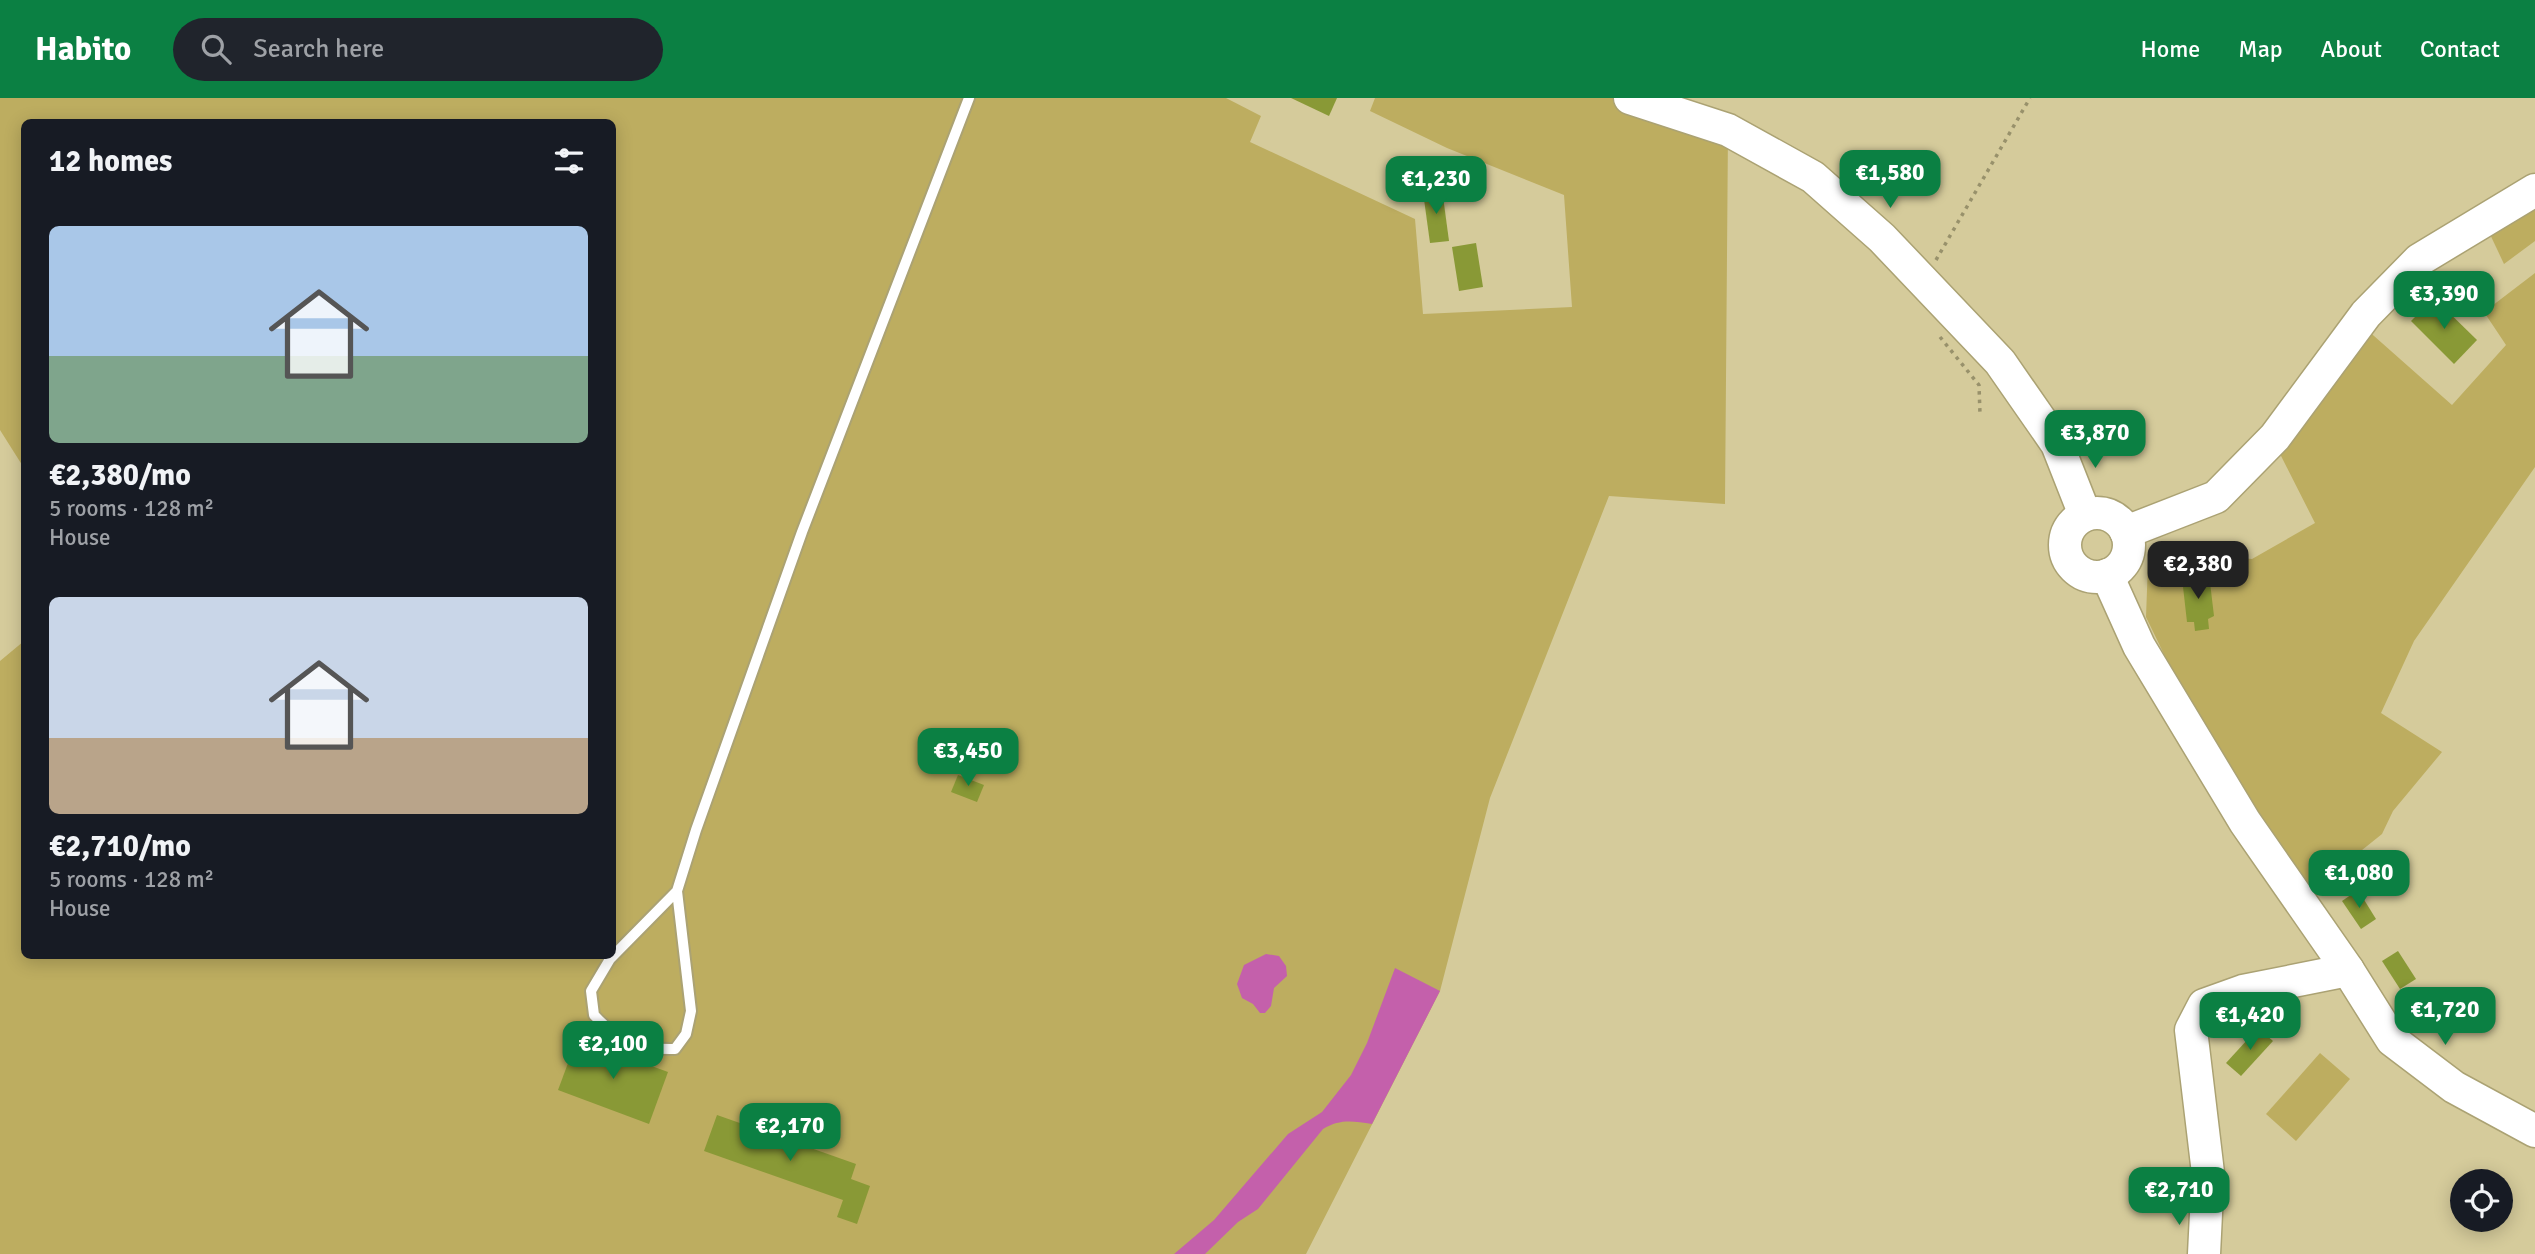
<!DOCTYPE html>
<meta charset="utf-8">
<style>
:root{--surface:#171b24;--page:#20242c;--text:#f1f3f6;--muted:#9ea1a6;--accent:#0b8043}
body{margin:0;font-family:Signika,sans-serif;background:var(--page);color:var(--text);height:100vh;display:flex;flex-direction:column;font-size:26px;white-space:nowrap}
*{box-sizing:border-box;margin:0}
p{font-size:23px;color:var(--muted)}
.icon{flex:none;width:38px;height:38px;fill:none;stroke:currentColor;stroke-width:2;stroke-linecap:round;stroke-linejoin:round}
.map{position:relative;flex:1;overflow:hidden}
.panel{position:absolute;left:21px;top:21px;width:595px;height:840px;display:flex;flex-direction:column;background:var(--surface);border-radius:10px;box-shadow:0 4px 18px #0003}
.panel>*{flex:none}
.tools{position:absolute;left:2450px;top:1071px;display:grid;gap:14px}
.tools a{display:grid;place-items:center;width:63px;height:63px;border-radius:50%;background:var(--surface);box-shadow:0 4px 18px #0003;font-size:35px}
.price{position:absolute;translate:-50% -60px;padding:0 16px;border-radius:14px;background:var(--accent);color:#fff;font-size:23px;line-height:46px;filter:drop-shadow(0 2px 4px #0008)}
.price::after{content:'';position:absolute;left:50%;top:42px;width:21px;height:16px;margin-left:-10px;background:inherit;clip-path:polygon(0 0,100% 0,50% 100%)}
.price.active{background:#222;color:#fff}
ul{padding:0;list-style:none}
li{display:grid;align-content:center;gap:14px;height:371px;padding:0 28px}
li span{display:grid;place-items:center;height:217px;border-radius:10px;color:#555}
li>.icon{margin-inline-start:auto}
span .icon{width:126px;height:126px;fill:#fffc;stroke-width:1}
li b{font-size:30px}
h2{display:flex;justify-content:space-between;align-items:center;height:84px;padding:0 28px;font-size:30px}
header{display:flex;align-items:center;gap:42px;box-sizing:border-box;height:98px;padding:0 35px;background:var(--accent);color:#fff}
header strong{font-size:33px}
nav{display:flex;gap:38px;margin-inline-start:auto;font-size:24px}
.search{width:490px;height:63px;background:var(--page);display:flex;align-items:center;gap:18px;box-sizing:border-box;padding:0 24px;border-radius:38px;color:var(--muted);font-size:26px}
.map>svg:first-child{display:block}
.green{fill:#bdad60}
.water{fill:#c460ab}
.building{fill:#899936}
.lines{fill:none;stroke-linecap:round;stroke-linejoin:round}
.lane-casing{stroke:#aba273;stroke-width:14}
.secondary-casing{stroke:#aba273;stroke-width:35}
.path{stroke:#98916b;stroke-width:3.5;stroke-dasharray:3.5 5;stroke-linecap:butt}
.lane{stroke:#fff;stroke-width:10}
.secondary{stroke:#fff;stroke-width:32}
</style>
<header>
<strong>Habito</strong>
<div class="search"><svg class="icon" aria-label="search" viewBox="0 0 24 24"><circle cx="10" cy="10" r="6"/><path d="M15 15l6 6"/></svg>Search here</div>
<nav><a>Home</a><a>Map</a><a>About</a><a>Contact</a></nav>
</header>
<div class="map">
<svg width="2535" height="1156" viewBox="0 0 2535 1156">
<rect width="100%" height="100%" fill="#d5cb9b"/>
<g class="green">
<path d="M0 0H1226L1261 18 1250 44 1415 121 1423 216 1572 209 1564 97 1447 50 1370 13 1375 0H1630L1728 32 1725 406 1609 398 1490 700 1440 893 1306 1156H0V563L24 543V858H612V24H24V370L0 332Z"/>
<path d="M2535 103V143L2504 166 2488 132Z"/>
<path d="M2535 175V369L2414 543 2381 615 2442 654 2393 713 2382 736 2306 797 2176 581 2146 519 2148 465 2196 456 2252 461 2315 425 2275 346 2365 230 2452 307 2506 247 2484 214Z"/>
<path d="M2320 955 2350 981 2296 1043 2266 1016Z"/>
</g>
<g class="water">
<path d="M1266 856 1279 858 1286 868 1287 878 1274 890 1271 908 1265 915H1260L1253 906 1242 900 1237 886 1244 867Z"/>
<path d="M1395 870 1440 893 1372 1026C1352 1023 1340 1021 1323 1031L1258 1111 1238 1124 1205 1156H1174L1214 1122 1288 1036 1322 1014 1351 977 1367 945Z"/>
</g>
<g class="building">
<path d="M1291 0H1337L1329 18Z"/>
<path d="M1442 91 1449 143 1430 145 1423 94Z"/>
<path d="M1476 145 1483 189 1459 193 1452 149Z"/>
<path d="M2434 200 2477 242 2454 266 2411 223Z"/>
<path d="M2209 476 2214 518 2208 521 2209 531 2195 533 2194 524H2187L2182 480Z"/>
<path d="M958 677 984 687 977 704 951 694Z"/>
<path d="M2358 792 2376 821 2361 831 2342 803Z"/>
<path d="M2398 853 2416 881 2400 891 2382 863Z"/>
<path d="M2258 930 2273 943 2241 978 2226 965Z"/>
<path d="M577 941 668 974 649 1026 558 992Z"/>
<path d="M717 1017 856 1066 851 1081 870 1088 857 1126 837 1119 843 1102 704 1053Z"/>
</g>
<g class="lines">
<defs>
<path id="lane" d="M677 793 610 861 591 893 594 917C618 943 639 952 675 951L686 936 691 913 677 793 696 732 802 434 969 0"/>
<g id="secondary">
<path d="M1630 0 1728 32 1813 79 1882 140 2000 264 2057 346 2085 417"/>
<circle cx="2097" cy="447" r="32"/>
<path d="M2126 434 2216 399 2275 339 2366 216 2419 162 2535 92"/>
<path d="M2107 477 2139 548 2245 724 2348 872 2392 942 2454 989 2535 1033"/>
<path d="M2204 1156 2208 1075 2191 932 2204 907 2243 893 2348 872"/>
</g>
</defs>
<use href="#lane" class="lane-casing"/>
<use href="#secondary" class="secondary-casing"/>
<g class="path">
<path d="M1936 162 2030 0"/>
<path d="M1940 239 1979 287 1980 316"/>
</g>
<use href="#lane" class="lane"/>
<use href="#secondary" class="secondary"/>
</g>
</svg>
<div class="tools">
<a><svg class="icon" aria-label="locate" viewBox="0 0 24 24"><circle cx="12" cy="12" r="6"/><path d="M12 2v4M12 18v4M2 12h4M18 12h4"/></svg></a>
</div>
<b class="price" style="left:1890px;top:112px">€1,580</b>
<b class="price" style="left:1436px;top:118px">€1,230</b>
<b class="price" style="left:2444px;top:233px">€3,390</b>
<b class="price" style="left:2095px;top:372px">€3,870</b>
<b class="price active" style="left:2198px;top:503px">€2,380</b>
<b class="price" style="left:968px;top:690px">€3,450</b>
<b class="price" style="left:2359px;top:812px">€1,080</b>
<b class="price" style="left:2445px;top:949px">€1,720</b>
<b class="price" style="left:2250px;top:954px">€1,420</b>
<b class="price" style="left:613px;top:983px">€2,100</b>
<b class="price" style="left:790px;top:1065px">€2,170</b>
<b class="price" style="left:2179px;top:1129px">€2,710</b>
<section class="panel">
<h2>12 homes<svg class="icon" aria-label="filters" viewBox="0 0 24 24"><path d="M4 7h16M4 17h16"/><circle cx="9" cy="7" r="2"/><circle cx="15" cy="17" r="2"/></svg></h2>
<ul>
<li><span style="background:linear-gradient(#a9c7e8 60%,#7fa58c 0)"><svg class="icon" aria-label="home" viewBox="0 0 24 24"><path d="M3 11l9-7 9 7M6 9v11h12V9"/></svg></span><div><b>€2,380/mo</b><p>5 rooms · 128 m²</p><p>House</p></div></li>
<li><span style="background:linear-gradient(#c9d6e8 65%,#b9a48a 0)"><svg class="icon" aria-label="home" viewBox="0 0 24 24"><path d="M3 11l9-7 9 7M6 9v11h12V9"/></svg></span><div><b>€2,710/mo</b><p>5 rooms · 128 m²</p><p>House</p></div></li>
</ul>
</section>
</div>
